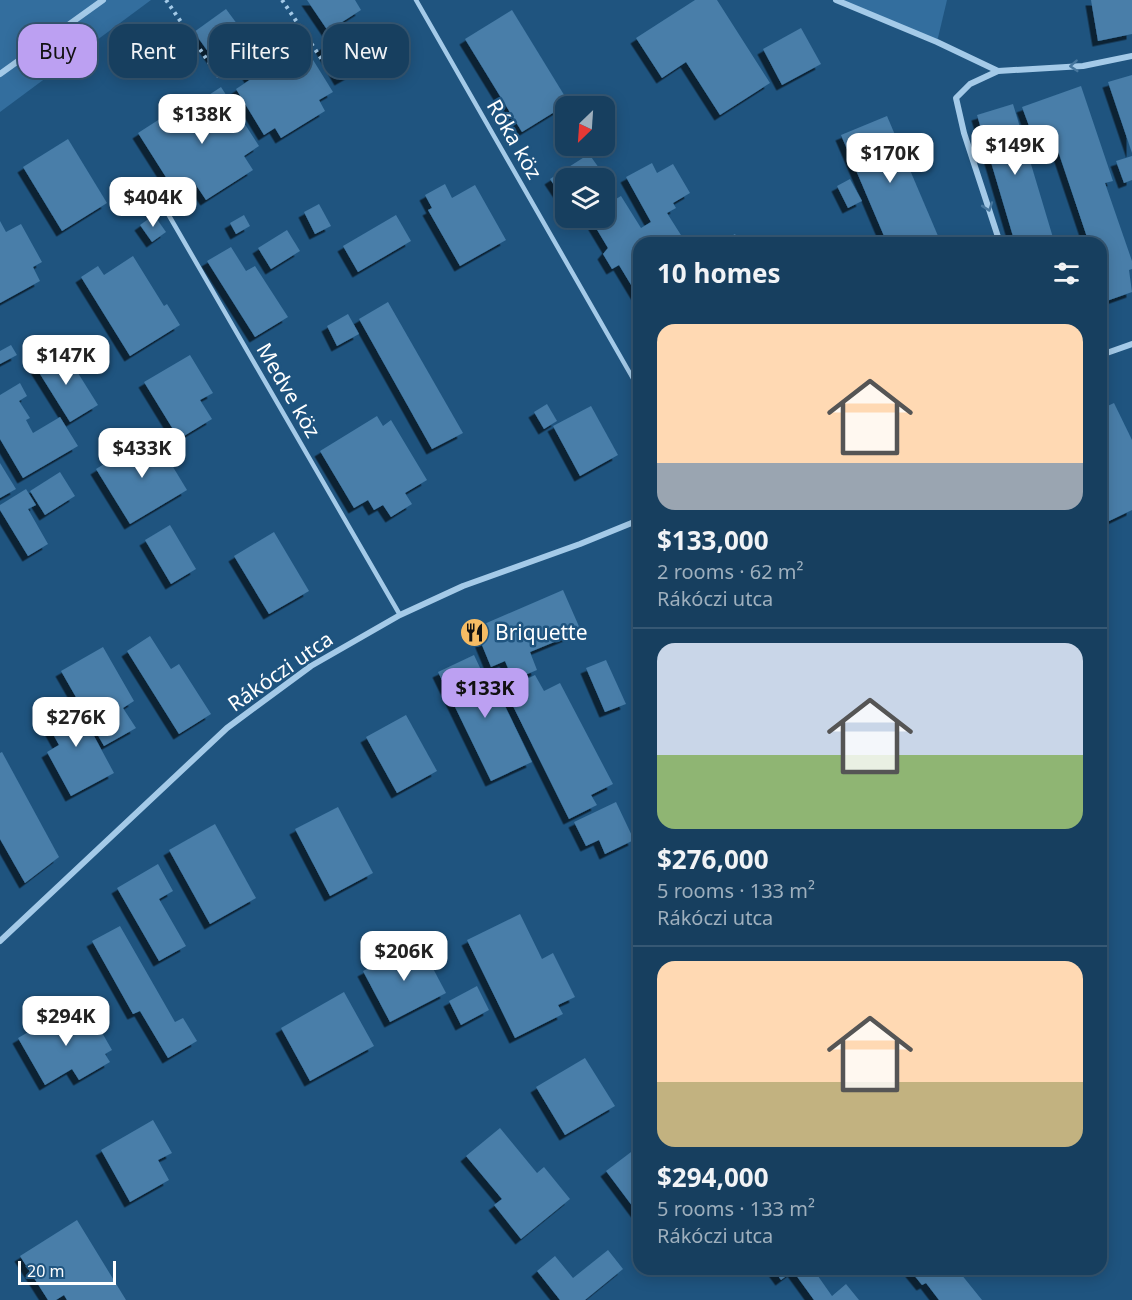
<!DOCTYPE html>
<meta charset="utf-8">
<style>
:root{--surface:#173f5f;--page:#204665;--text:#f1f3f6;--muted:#9eafbd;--line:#365874;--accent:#bca0f2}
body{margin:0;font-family:"Noto Sans",sans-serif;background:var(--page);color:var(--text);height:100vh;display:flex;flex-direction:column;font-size:22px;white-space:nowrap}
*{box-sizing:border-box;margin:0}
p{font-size:20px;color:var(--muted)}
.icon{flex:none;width:33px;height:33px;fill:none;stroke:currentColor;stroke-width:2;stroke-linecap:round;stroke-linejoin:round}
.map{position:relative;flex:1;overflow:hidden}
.drawer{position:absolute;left:633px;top:237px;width:474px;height:1038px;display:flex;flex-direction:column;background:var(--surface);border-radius:18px;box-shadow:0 3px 15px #0003,0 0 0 2px var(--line)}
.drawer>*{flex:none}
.top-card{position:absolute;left:18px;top:24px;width:525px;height:54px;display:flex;gap:12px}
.needle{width:39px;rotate:205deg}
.controls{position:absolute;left:555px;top:96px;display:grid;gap:12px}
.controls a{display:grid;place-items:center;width:60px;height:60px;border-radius:12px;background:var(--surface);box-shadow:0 3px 15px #0003,0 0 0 2px var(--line);font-size:30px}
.scale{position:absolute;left:18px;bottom:15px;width:98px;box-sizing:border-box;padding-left:6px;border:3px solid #fff;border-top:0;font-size:16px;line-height:21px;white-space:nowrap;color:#fff;-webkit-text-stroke:4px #1f547f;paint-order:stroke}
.price{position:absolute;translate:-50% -51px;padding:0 14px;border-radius:12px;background:#fff;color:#222;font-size:20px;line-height:39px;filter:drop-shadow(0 2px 3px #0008)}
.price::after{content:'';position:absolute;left:50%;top:36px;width:18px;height:14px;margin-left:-9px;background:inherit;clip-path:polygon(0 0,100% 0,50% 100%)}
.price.on{background:var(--accent);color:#111}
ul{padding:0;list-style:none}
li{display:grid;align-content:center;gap:12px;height:318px;padding:0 24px}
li+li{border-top:2px solid var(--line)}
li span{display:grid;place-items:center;height:186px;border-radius:18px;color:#555}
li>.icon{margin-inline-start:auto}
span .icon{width:108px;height:108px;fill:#fffc;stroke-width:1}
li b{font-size:26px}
h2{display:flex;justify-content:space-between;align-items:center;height:72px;padding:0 24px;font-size:26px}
.chip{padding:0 21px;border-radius:18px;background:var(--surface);box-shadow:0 3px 15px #0003,0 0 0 2px var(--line);font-size:21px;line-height:54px}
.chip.on{background:var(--accent);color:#111}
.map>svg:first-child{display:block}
.green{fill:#336e9e}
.building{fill:#487ea9;filter:url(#shadow)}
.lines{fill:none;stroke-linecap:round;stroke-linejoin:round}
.path{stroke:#a4cae8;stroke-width:4;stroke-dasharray:3 4.5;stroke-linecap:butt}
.service{stroke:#a4cae8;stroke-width:4.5}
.minor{stroke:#a4cae8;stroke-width:6}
.oneway{stroke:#47779e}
.labels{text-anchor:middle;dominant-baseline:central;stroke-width:5;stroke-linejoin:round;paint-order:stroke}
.street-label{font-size:21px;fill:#fff;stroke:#1f547f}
.poi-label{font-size:21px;fill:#fff;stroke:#1f547f;text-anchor:start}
</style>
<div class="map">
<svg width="1132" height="1300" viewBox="0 0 1132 1300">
<defs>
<filter id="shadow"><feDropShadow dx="-5.5" dy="5.5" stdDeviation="0" flood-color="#0009"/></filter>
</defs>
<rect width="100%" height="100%" fill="#1f547f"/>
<g class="green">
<path d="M0 0H151L0 112Z"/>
<path d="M836 0H947L937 42Z"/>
</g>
<g class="building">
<path d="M307 0H355L361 10 328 31Z"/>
<path d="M695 0H717L770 83 720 115 686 62 662 78 636 38Z"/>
<path d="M1091 0H1132V34L1098 41Z"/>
<path d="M226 9 246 36 214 60 194 32Z"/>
<path d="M512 10 569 103 522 132 465 39Z"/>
<path d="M361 24 381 57 340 80 321 47Z"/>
<path d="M801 28 821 64 782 85 763 49Z"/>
<path d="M293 38 300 50 305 47 333 92 319 100 325 111 281 138 275 128 264 135 236 89 251 79 244 68Z"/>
<path d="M1132 75V153L1108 82Z"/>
<path d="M1081 86 1113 181 1105 183 1132 261V269L1129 270 1132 292 1101 303V243H1089L1053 136 1035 142 1022 107Z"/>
<path d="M221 87 259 146 244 156 253 170 206 200 194 182 176 193 138 133 180 106 183 112Z"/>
<path d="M1013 104 1054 241 1058 240V243H1015L977 115Z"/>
<path d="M887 116 941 243H887L841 135Z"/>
<path d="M68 139 107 203 62 231 23 167Z"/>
<path d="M589 154 599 168 584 178H566V190L560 194 550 179Z"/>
<path d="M1132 156V180L1124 183 1116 161Z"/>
<path d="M652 163 657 173 673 164 690 193 673 203 676 208 667 213 686 243H639V298L619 265 612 269 603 254 608 248 590 218H604V206L621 196 641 228 651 222 626 177Z"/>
<path d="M850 179 862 201 848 208 837 186Z"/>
<path d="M445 184 452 198 475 185 506 240 460 266 428 210 432 208 425 195Z"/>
<path d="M319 204 331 226 315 234 304 212Z"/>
<path d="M154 215 166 232 152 242 140 225Z"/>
<path d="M244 215 250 226 236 234 230 223Z"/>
<path d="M396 215 411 241 358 272 343 246Z"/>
<path d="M0 221 6 232 21 224 42 262 33 267 40 281 0 303Z"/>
<path d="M287 230 300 251 271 269 258 248Z"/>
<path d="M735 234 740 243H719Z"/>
<path d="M231 247 246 271 255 266 288 317 255 337 207 261Z"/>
<path d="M133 256 164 306 167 304 180 325 130 356 81 277 98 266 104 275Z"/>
<path d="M388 302 463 433 432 449 359 319Z"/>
<path d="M348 314 359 334 337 346 327 326Z"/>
<path d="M11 345 17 355 0 364V351Z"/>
<path d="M63 349 98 405 70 422 35 366Z"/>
<path d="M190 355 213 393 200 400 212 419 179 439 144 382Z"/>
<path d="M20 383 27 396 19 401 30 418 26 420 33 433 60 417 78 446 23 478 0 439V395Z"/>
<path d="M1114 403 1132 440V510L1105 523 1101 516V409Z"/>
<path d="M547 404 557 421 544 429 534 412Z"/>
<path d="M591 406 618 455 580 476 553 426Z"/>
<path d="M377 416 383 426 391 420 427 480 405 493 412 504 391 517 383 505 374 510 368 500 354 508 320 451Z"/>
<path d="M153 434 187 490 130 524 96 469Z"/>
<path d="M0 463 16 489 0 498Z"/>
<path d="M60 472 75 496 45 515 30 491Z"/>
<path d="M26 489 36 505 28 509 48 544 28 556 0 510V505Z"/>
<path d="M170 525 196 569 171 584 145 540Z"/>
<path d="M274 532 309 591 269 614 234 556Z"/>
<path d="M563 590 581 631 530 652 537 670 513 680 505 661 491 667 475 628Z"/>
<path d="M150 636 171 669 179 664 211 714 179 734 127 651Z"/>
<path d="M103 647 134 701 123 708 136 728 104 746 61 671Z"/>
<path d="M474 655 498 706 504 704 532 762 491 781 438 672Z"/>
<path d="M606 660 626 704 605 712 586 668Z"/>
<path d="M535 675 544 691 560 683 613 784 591 795 597 805 569 819 505 690Z"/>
<path d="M73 697 114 773 71 796 47 752 59 745 42 714Z"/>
<path d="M406 715 437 771 397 793 366 737Z"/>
<path d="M2 752 59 857 25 883 0 839V753Z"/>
<path d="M616 802 634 840 605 854 599 840 586 846 574 822Z"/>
<path d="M338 807 373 873 330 896 295 829Z"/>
<path d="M215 824 256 898 210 924 169 850Z"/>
<path d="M158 864 173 891 159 899 186 946 159 961 117 888Z"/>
<path d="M520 914 542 959 553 953 575 997 558 1005 563 1014 515 1038 467 940Z"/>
<path d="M120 926 175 1022 183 1018 197 1041 168 1058 140 1011 133 1014 92 941Z"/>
<path d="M419 942 446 993 390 1022 363 971Z"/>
<path d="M477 986 489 1010 461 1025 449 1001Z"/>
<path d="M344 992 374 1046 310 1081 281 1028Z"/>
<path d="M70 1008 79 1025 93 1017 112 1050 105 1054 110 1062 79 1080 72 1069 45 1085 18 1038Z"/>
<path d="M585 1058 615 1106 565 1135 536 1087Z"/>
<path d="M153 1120 172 1153 158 1160 169 1180 130 1202 101 1150Z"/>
<path d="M500 1128 537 1173 544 1167 570 1199 521 1239 494 1205 502 1199 466 1156Z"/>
<path d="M639 1146V1215L606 1171Z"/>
<path d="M77 1220 126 1300H67L64 1295 56 1300H48L20 1256Z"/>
<path d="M608 1250 623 1269 585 1300H560L537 1271 555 1256 573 1278Z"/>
<path d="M773 1269H813L832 1296 846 1284 859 1300H814L793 1271 781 1280Z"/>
<path d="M909 1269H957L982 1300H939L926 1283 922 1285Z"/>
</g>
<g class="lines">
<g class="path">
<path d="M166 0 221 80"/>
<path d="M282 0 325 64"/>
</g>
<g class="service">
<path d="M416 0 639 389"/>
<path d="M149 181 400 615"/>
</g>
<g class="minor">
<path d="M836 0 937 42 998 71 1083 66 1132 56"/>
<path d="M998 71 970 84 956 98 964 133 1000 243"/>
<path d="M0 74 103 0"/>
<path d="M1101 355 1132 344"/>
<path d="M0 941 227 728 311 666 400 615 463 586 580 544 639 520"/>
</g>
</g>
<defs><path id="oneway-chevron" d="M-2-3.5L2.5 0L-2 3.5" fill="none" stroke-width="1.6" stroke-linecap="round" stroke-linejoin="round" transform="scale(1.5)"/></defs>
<g class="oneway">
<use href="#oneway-chevron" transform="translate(1074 66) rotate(176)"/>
<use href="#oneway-chevron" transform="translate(988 207) rotate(71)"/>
</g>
<defs>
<symbol id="restaurant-disc" viewBox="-11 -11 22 22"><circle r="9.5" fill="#f6bc64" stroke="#1f547f"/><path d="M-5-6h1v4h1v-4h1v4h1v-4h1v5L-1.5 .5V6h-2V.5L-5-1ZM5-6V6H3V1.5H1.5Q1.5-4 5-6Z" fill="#111"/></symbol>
</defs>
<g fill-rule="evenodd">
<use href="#restaurant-disc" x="458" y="616" width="33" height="33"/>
</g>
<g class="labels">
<g class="street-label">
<text transform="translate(515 139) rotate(60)">Róka köz</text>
<text transform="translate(289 390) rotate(60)">Medve köz</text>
<text transform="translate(280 671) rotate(-35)">Rákóczi utca</text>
</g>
<g class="poi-label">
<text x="495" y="632">Briquette</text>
</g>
</g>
</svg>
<div class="controls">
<a><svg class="needle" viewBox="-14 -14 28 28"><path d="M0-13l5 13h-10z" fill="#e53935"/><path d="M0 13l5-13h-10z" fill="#9eafbd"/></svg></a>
<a><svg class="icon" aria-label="layers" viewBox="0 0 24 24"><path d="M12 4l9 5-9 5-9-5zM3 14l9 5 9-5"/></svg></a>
</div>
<div class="scale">20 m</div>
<b class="price" style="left:202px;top:145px">$138K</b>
<b class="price" style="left:1015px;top:176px">$149K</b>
<b class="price" style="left:890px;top:184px">$170K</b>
<b class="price" style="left:153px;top:228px">$404K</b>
<b class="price" style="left:66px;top:386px">$147K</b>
<b class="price" style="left:142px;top:479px">$433K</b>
<b class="price on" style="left:485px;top:719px">$133K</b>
<b class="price" style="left:76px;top:748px">$276K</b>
<b class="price" style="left:404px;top:982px">$206K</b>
<b class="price" style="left:66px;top:1047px">$294K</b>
<div class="top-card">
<a class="chip on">Buy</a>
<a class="chip">Rent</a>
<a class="chip">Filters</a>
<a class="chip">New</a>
</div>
<section class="drawer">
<h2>10 homes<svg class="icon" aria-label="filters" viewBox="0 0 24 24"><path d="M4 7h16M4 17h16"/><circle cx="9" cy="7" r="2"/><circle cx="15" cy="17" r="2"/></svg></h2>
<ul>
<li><span style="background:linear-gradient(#ffd9b3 75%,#9aa5b1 0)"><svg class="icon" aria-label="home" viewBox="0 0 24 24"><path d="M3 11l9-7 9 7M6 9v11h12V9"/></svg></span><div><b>$133,000</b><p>2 rooms · 62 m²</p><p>Rákóczi utca</p></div></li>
<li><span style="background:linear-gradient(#c9d6e8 60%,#8fb573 0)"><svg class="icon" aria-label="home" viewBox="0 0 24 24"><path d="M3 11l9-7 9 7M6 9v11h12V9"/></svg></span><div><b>$276,000</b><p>5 rooms · 133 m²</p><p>Rákóczi utca</p></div></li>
<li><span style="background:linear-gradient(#ffd9b3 65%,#c2b280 0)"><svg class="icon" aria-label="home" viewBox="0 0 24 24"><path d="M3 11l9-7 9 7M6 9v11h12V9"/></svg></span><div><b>$294,000</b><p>5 rooms · 133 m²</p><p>Rákóczi utca</p></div></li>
</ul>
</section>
</div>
